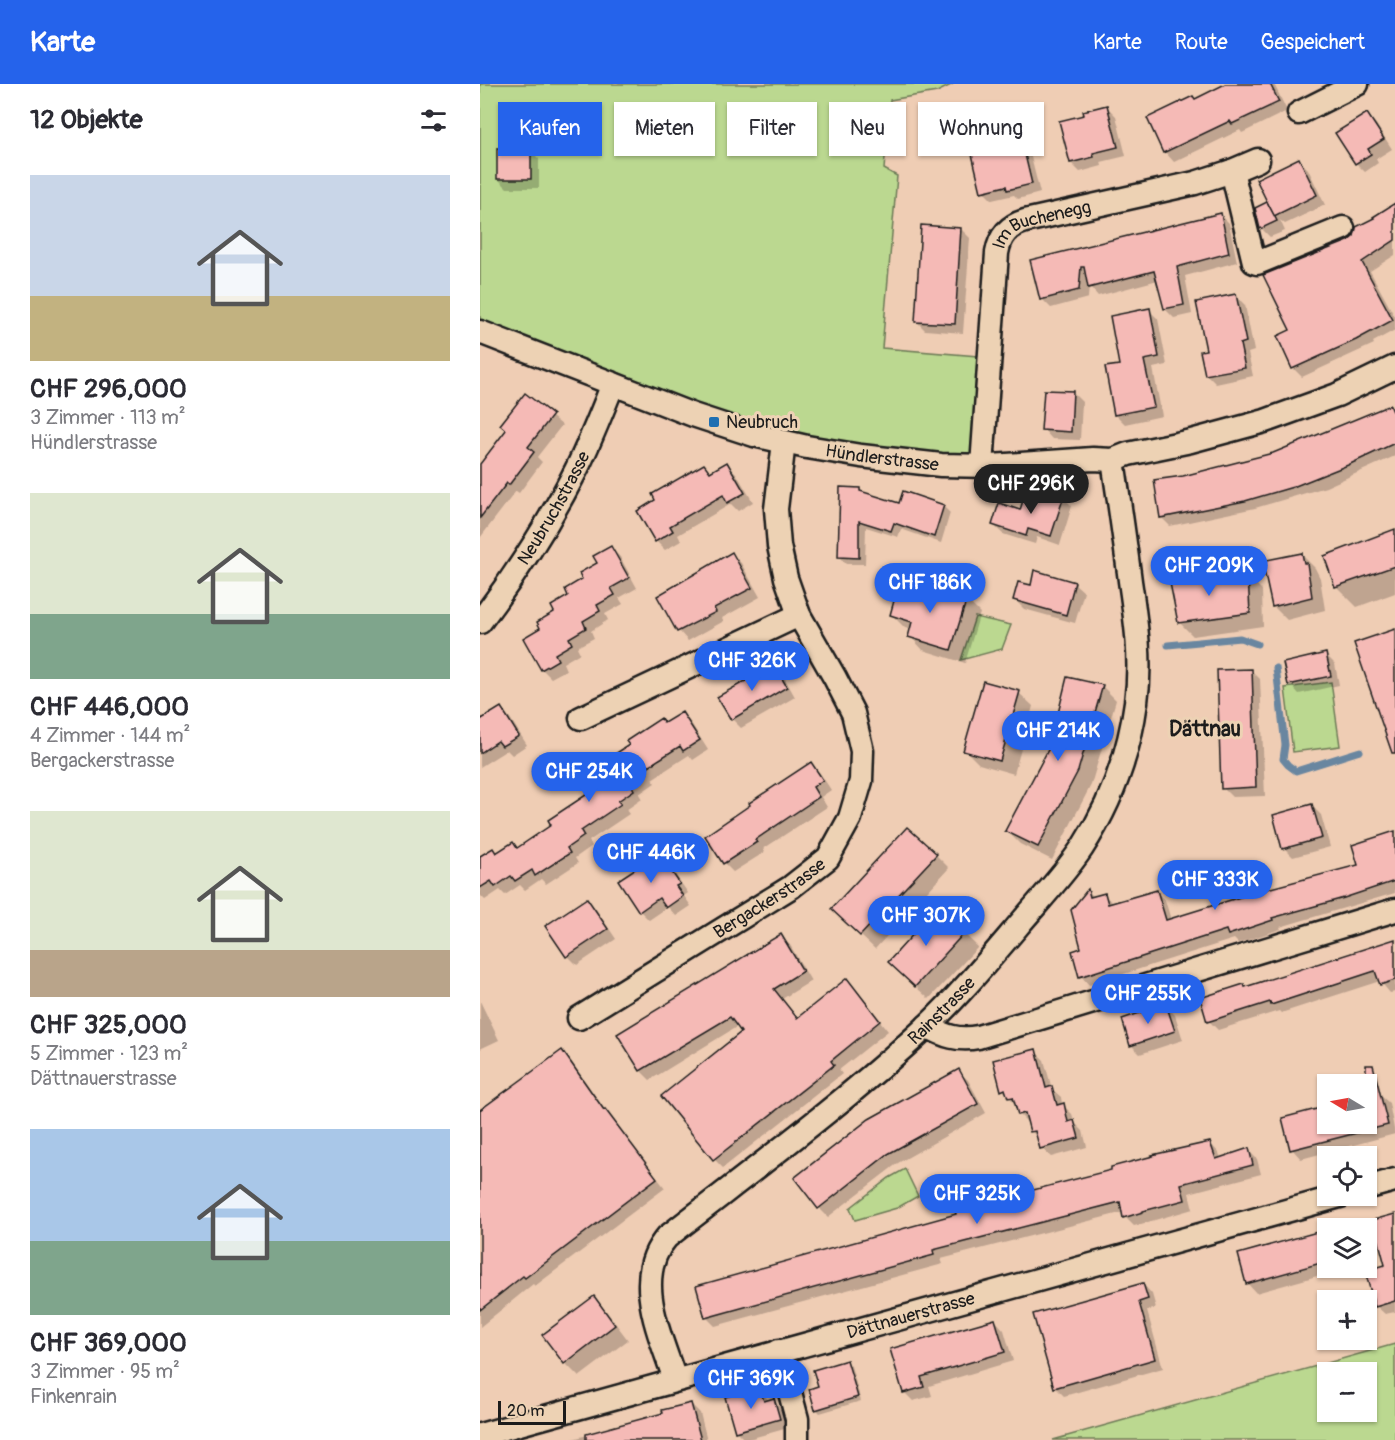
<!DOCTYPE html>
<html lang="de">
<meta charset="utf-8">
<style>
:root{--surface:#fff;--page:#f2f2f3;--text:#2b2b33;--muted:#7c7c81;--accent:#2563eb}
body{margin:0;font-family:Pangolin,sans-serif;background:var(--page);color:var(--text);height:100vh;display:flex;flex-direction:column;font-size:22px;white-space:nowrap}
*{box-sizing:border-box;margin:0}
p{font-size:20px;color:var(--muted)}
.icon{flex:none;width:33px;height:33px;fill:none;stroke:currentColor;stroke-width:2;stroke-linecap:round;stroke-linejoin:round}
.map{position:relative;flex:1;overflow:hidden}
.sheet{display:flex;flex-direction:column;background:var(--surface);width:480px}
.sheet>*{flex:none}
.top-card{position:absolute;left:18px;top:18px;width:570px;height:54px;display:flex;gap:12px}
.needle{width:39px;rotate:280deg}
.tools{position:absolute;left:837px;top:990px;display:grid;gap:12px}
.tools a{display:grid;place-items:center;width:60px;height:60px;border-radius:0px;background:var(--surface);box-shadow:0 2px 4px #0004;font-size:30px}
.scale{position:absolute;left:18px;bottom:15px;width:68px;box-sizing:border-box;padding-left:6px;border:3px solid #1c1c1c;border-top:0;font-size:16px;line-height:21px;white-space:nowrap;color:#1c1c1c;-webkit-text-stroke:4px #edd2b4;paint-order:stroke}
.price{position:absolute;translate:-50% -51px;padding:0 14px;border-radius:21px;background:var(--accent);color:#fff;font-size:20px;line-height:39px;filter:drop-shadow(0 2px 3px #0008)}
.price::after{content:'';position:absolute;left:50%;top:36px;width:18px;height:14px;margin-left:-9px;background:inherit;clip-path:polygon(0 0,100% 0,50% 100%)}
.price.current{background:#222;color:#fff}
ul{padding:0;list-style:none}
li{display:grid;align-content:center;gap:12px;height:318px;padding:0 30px}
li span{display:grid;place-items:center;height:186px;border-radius:0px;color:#555}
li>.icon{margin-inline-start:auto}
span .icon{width:108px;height:108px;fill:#fffc;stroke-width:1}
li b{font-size:26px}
h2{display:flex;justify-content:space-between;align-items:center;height:72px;padding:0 30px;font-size:26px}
.chip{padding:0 21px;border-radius:0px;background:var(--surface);box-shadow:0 2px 4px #0004;font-size:21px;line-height:54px}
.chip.current{background:var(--accent);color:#fff}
header{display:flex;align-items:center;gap:36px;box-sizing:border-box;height:84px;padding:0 30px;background:var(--accent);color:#fff}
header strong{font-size:28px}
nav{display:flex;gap:33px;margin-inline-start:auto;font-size:21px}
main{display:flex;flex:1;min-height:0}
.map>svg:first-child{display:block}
.green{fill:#bbd890;stroke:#6c7a56;stroke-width:1.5;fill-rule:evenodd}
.shadow{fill:#0003}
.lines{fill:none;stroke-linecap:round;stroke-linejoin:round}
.stream{stroke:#6986a0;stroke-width:7}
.building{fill:#f5bab6;stroke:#1c1c1c;stroke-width:1.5}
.minor-casing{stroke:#1c1c1c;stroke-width:27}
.minor{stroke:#edd2b4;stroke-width:22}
.poi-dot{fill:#1f6fb2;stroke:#edd2b4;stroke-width:2}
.labels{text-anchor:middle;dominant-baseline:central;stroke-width:6;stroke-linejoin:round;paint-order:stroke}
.street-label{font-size:18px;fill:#1c1c1c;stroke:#edd2b4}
.poi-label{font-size:18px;fill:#1c1c1c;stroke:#edd2b4;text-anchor:start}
.quarter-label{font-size:21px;font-weight:bold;fill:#1c1c1c;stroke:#edd2b4}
</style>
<header>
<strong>Karte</strong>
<nav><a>Karte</a><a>Route</a><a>Gespeichert</a></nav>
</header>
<main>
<section class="sheet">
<h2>12 Objekte<svg class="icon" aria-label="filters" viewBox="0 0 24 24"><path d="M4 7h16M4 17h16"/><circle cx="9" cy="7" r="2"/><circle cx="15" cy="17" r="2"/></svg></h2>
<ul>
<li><span style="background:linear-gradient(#c9d6e8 65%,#c2b280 0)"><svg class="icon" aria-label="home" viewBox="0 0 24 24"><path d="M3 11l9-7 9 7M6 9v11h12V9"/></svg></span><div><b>CHF 296,000</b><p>3 Zimmer · 113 m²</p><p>Hündlerstrasse</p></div></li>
<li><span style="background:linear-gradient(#dfe7d0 65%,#7fa58c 0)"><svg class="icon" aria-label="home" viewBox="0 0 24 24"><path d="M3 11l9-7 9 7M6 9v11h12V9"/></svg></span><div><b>CHF 446,000</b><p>4 Zimmer · 144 m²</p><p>Bergackerstrasse</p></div></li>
<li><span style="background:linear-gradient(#dfe7d0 75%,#b9a48a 0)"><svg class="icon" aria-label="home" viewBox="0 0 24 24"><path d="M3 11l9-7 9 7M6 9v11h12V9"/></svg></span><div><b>CHF 325,000</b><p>5 Zimmer · 123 m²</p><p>Dättnauerstrasse</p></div></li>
<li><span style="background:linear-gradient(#a9c7e8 60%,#7fa58c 0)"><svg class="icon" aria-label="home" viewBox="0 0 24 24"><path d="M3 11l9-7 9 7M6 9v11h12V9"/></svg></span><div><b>CHF 369,000</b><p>3 Zimmer · 95 m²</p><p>Finkenrain</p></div></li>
</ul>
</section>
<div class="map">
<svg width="915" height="1356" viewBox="0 0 915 1356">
<rect width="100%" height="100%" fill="#efcdb4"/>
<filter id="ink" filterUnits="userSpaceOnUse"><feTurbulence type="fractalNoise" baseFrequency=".0167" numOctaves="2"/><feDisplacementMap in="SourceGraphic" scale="12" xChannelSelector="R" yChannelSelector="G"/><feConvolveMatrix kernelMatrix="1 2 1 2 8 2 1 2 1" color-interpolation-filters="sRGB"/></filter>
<g filter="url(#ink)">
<g class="green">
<path d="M0 0H473L457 8 410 16 404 85 417 92 402 264 510 273 502 382 327 363 0 248Z"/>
<path d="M495 533 531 541 522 565 481 576Z"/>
<path d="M851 598 860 662 813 668 805 604Z"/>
<path d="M425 1085 438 1112 417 1124 375 1136 370 1124 409 1094Z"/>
<path d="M915 1260V1356H573ZM886 1288V1328H848V1288Z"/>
</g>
<g class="shadow">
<path d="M749 0H794L807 27 762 49 760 46 694 78 685 68 669 35 716 16Z"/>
<path d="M627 23 636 32 646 72 621 78 622 82 600 88 591 79 606 32Z"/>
<path d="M887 31 896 40 912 65 896 75 898 79 885 88 876 79Z"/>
<path d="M541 60 550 69 560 109 538 115 534 111 512 116 503 107 515 61 519 65Z"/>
<path d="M50 66 59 75V104H27L18 95Z"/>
<path d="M819 76 828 85 845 121 805 140 800 136 805 147 790 153 781 144 777 125 787 120 792 124Z"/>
<path d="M915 120V171L890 187 915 233V246L893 258 894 260 822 293 813 284 812 246 869 158Z"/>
<path d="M740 130 749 139 757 178 705 192 712 230 694 234 685 225 678 196 618 212 609 202 608 214 571 224 562 215 552 177Z"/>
<path d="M481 145 490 154 483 249 445 246 436 237Z"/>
<path d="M756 212 765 221 774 267 768 269 773 292 736 300 727 291 728 267Z"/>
<path d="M669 226 678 235 687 281 673 284 682 332 645 340 636 331 641 282Z"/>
<path d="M593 309 602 318 600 356 572 355 563 345Z"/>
<path d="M45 311 82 341 57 373 62 378 39 409 36 407 0 454V382L28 347Z"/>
<path d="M910 323 915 328V372L846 403 775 424 690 442 681 433 704 393 793 370Z"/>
<path d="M246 380 256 389 273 418 258 427 251 420 198 451 201 457 185 466 176 457 177 417 224 382 231 389Z"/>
<path d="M380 405 384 410 420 421 463 422 470 429 461 459 421 445 418 453 386 443 385 480H366L359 473Z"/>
<path d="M583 413 592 422 580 461 557 453 555 460 523 450 513 441 562 417Z"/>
<path d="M915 447V509L877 523 856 502Z"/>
<path d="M131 464 140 473 157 504 139 514 143 520 125 530 128 536 111 547 114 554 97 563 100 569 83 579 86 586 71 594 62 585 63 545Z"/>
<path d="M252 470 261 479 280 513 242 534 244 537 208 557 199 547 179 513Z"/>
<path d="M821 470 835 484 840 494 845 526 807 536 793 522Z"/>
<path d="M737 489 744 496 768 492 782 506 783 542 713 552 699 538Z"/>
<path d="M594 499 604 508 595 539 544 525 535 516 552 503Z"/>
<path d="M430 511 486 515 500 529 485 579 443 566 430 552 432 546 425 544 411 530Z"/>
<path d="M846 571 855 580 859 601 819 610 810 600Z"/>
<path d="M294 582 303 591 315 613 261 644 252 635Z"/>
<path d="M771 586 780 595 785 712 752 713 743 704Z"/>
<path d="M622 602 636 616 611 701 572 776 540 760 527 747Z"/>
<path d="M539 609 553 622 534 690 499 680 485 666Z"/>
<path d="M21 625 30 634 47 661 32 671 27 666 0 683V631L5 635Z"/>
<path d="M202 630 211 639 228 666 213 676 209 671 172 695 175 699 159 710 162 715 146 726 149 730 109 757 112 762 95 774 98 779 66 800 61 795 45 806 40 801 25 811 20 806 5 816 0 811V774L17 771 33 760 38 765 73 741 111 709 151 662 181 636 185 640Z"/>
<path d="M331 680 340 689 351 706 341 713 347 723 283 765 285 768 253 788 244 779 227 753Z"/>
<path d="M832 722 841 731 850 763 813 773 804 764Z"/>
<path d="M915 749V809L800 843 801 845 758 859 754 855 609 901 601 892 608 807 614 813 624 811 634 820 676 808 685 816 691 836 880 782Z"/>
<path d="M179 770 188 780 208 809 204 812 211 822 196 832 188 823 169 836 160 827Z"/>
<path d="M456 771 469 784 395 865 367 839Z"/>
<path d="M107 816 116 825 136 855 97 881 88 872 68 842Z"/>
<path d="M458 825 498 863 449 915 424 892Z"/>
<path d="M300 852 310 861 331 897 302 915 318 935 367 896 408 947 359 986 362 990 243 1084 234 1075 263 948 258 942 170 996 161 987 139 951Z"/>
<path d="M915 856V908L910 909 900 897 801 929 799 927 738 946 729 937Z"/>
<path d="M0 917 19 956 0 965Z"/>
<path d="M686 922 695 931 703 956 660 970 651 961Z"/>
<path d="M555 967 564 976 572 1005 581 1013 582 1020 592 1030 595 1039 603 1047 607 1063 571 1073 561 1064 559 1055 551 1047 549 1040 539 1030 537 1022 523 1006 515 977Z"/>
<path d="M82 968 91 977 128 1030 185 1104 55 1202 53 1200 0 1243V1029Z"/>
<path d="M478 987 488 996 506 1029 418 1079 348 1133 339 1124Z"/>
<path d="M899 1010 909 1019 915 1050 821 1075 812 1065 848 1040H886Z"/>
<path d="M730 1059 739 1069 741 1075 768 1066 777 1075 781 1090 709 1109 713 1125 654 1142 645 1133 644 1128 461 1175 463 1180 235 1242 226 1233 633 1087Z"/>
<path d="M915 1132V1228L905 1230 896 1222 907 1183Z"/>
<path d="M848 1146V1184H866L776 1209 767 1199Z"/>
<path d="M663 1200 672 1210 676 1224 667 1227 683 1284 584 1312 575 1303Z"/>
<path d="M114 1214 127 1228 148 1256 99 1293 85 1279Z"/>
<path d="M515 1236 524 1246 533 1277 449 1302 452 1312 433 1317 424 1308 412 1266Z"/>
<path d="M367 1278 371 1282 381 1317 340 1329 336 1325 340 1303Z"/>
<path d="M279 1304 289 1317 293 1316 302 1325 308 1344 265 1356 256 1347Z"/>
<path d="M211 1320 220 1329 227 1356H89L185 1330Z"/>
</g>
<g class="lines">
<g class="stream">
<path d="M688 561 760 554 777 560"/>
<path d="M796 584 805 661 803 675 808 681 816 687 880 667"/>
</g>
</g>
<g class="building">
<path d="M745 0H790L799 18 752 40 750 37 683 69 667 34 713 12 715 15Z"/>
<path d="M627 21 638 63 613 69 614 73 590 79 579 37 604 31 603 27Z"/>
<path d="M887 29 904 55 888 65 891 70 875 80 855 49Z"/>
<path d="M542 58 552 100 527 106 526 102 501 108 491 66 516 60 517 64Z"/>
<rect x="17" y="64" width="34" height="31"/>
<path d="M819 74 837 111 794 132 776 95Z"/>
<path d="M787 118 797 137 780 145 775 124Z"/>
<path d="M915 119V156L882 178 913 236 876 256 812 285 797 252 810 246 783 191 868 157 874 152 876 143 894 134 893 133Z"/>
<path d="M741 129 749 169 697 183 704 221 684 225 674 187 608 204 604 183H601L599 206 560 216 550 176Z"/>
<path d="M441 141 481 144 475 240 435 238Z"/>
<path d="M756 210 766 258 760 260 765 284 725 291 720 267 726 266 716 218Z"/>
<path d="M670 224 679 273 664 276 674 323 634 331 625 283 639 281 630 232Z"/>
<path d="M564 306 593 307 591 348 561 346Z"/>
<path d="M45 309 73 331 48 363 54 368 29 401 27 399 0 434V380L26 346 20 341Z"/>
<path d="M910 321 915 332V359L868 381 813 403 765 417 680 434 674 396 703 392 793 369Z"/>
<path d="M247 378 265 409 247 419 243 411 190 442 193 447 175 458 157 427 175 416 172 410 224 380 230 388Z"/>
<path d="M360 403 380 404V407L419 419 423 407 464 421 454 453 414 439 411 447 379 437V474L358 473Z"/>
<path d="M564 405 584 412 571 452 548 445 546 452 512 441 519 419 540 426 545 410 561 415Z"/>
<path d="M915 445V482L855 503 844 472Z"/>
<path d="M131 462 149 494 131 504 135 511 117 521 120 527 103 537 106 544 89 554 92 560 75 570 78 576 61 586 43 554 60 544 57 538 74 528 71 522 88 512 85 505 102 495 99 489 117 479 113 472Z"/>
<path d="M252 468 272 504 234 524 236 528 197 548 177 512Z"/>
<path d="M822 469 824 479H827L832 513 792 523 782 477Z"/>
<path d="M554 486 595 498 586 531 533 516 538 498 551 501Z"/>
<path d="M737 487 739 496 768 491 770 529 698 539 689 494Z"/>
<path d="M433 497 487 514 471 566 428 553 432 538 410 531 417 506 429 510Z"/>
<path d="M915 545V669H912L874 559Z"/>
<path d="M846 569 851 592 808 601 803 579Z"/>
<path d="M294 581 307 603 251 636 237 613Z"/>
<path d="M772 585 776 703 741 705 737 586Z"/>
<path d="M587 593 623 601 598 687 558 763 525 747 570 662Z"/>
<path d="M503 597 540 607 520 677 483 667Z"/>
<path d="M21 623 39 652 22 662 18 657 0 669V636Z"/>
<path d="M202 628 220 656 203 667 200 662 164 685 167 689 151 700 154 706 138 717 141 720 101 747 104 752 87 764 90 769 55 792 52 786 35 797 31 792 15 803 11 797 0 804V772L13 764 16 769 33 758 37 764 71 741 68 736 109 709 106 704 122 692 119 688 136 677 132 672 149 661 146 657 181 634 184 639Z"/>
<path d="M331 678 343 696 333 703 339 713 275 756 277 758 243 780 225 752 270 721 269 719Z"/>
<path d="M832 720 842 754 802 765 793 731Z"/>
<path d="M427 743 457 770 380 852 351 825Z"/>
<path d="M915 747V797L864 814 792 834 793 836 748 851 746 846 599 893 592 867 601 864 591 826 608 805 610 813 625 809 628 820 677 806 686 836 783 806 878 781 872 761Z"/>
<path d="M179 769 200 800 196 802 203 812 186 824 179 814 159 828 138 796Z"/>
<path d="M107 814 128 845 86 873 65 842Z"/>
<path d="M458 823 485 848 435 903 408 878Z"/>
<path d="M301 850 323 887 294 905 317 934 367 894 400 937 351 977 354 981 233 1076 181 1012 261 948 250 933 160 987 137 950Z"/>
<path d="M915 855V896L900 901 895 887 791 921 790 918 727 938 720 914 764 900 765 903Z"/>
<path d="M686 920 695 947 650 962 642 935Z"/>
<path d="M556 965 566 1004 572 1002 577 1021 584 1019 588 1038 594 1036 599 1054 560 1065 555 1047 550 1048 545 1029 538 1031 533 1013 528 1014 525 1005 521 1007 513 976Z"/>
<path d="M82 966 124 1026 125 1025 177 1094 45 1194 43 1192 0 1226V1026Z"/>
<path d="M886 981H893L908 1041 810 1066 802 1034 848 1022V1040H886Z"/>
<path d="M479 985 498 1020 408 1070 338 1125 314 1094 389 1035Z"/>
<path d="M730 1058 736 1075 769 1064 773 1081 701 1100 705 1116 663 1127V1128L643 1134 640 1118 453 1166 454 1171 225 1234 216 1202 476 1130 475 1126 631 1086V1083L673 1072 672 1071Z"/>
<path d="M915 1130V1217L895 1223 885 1187 905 1181 893 1136Z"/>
<path d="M848 1145V1177L766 1200 758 1170Z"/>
<path d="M663 1199 668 1215 659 1218 675 1275 574 1304 553 1230Z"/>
<path d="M114 1212 135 1241 84 1280 62 1251Z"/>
<path d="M515 1235 525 1268 441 1293 444 1303 423 1309 410 1265Z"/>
<path d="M367 1276 378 1313 335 1326 329 1305 338 1302 333 1286Z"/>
<path d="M279 1303 284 1317 294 1314 300 1335 255 1348 245 1313Z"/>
<path d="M211 1319 221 1356H106V1350L183 1329 182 1326Z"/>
</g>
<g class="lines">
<defs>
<g id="minor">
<path d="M819 29 877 0"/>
<path d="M752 87 774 178 777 179 863 144"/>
<path id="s1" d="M0 248 213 331 274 351 327 363 381 372 461 381 511 382 613 375 633 376 648 370 711 357 785 337 857 311 915 283"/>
<path id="s2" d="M502 382 517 169C520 152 528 142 545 137L715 99 752 87 778 76"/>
<path id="s3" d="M0 538C34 493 66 444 92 394 108 364 120 332 133 300"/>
<path d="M101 634 319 531"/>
<path id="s4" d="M99 934 311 803 348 774 370 734 381 697 382 667 373 629 355 594 319 531 306 494 299 462 296 425 304 358"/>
<path d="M447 942C464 952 479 957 498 953L915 826"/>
<path d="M886 1104 915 1096"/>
<path d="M299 1267 317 1335V1356"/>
<path id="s5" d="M195 1296C181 1252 151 1193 187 1153 274 1085 364 1019 445 944 478 913 508 877 537 843 559 817 583 792 602 764 630 721 649 670 656 618 662 577 656 538 650 497 645 457 639 417 633 376"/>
<path id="s6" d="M0 1351 860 1112"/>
</g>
</defs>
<use href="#minor" class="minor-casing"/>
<use href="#minor" class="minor"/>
</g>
</g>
<rect class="poi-dot" x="228" y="332" width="12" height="12" rx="3"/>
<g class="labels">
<g class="street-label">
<text stroke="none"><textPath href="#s2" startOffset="272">Im Buchenegg</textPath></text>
<text stroke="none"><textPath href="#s1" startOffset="423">Hündlerstrasse</textPath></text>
<text stroke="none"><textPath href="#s3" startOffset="136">Neubruchstrasse</textPath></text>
<text stroke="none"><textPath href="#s4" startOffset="225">Bergackerstrasse</textPath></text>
<text stroke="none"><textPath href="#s5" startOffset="507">Rainstrasse</textPath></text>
<text stroke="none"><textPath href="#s6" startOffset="447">Dättnauerstrasse</textPath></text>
</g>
<g class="poi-label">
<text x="246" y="338">Neubruch</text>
</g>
<g class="quarter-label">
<text x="725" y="645">Dättnau</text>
</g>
</g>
</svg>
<div class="tools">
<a><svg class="needle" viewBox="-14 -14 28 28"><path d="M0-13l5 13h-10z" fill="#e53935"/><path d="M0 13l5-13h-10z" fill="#7c7c81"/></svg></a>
<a><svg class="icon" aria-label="locate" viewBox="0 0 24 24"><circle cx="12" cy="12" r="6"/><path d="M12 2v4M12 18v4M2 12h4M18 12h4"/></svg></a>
<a><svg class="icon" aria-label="layers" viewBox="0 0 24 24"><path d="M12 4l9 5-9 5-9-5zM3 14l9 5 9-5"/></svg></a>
<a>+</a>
<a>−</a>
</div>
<div class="scale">20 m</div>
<b class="price current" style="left:551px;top:431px">CHF 296K</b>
<b class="price" style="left:729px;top:513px">CHF 209K</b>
<b class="price" style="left:450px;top:530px">CHF 186K</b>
<b class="price" style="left:272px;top:608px">CHF 326K</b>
<b class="price" style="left:578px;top:678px">CHF 214K</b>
<b class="price" style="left:109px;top:719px">CHF 254K</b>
<b class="price" style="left:171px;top:800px">CHF 446K</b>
<b class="price" style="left:735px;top:827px">CHF 333K</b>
<b class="price" style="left:446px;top:863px">CHF 307K</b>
<b class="price" style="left:668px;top:941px">CHF 255K</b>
<b class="price" style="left:497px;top:1141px">CHF 325K</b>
<b class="price" style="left:271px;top:1326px">CHF 369K</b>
<div class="top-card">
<a class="chip current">Kaufen</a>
<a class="chip">Mieten</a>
<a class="chip">Filter</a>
<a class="chip">Neu</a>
<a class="chip">Wohnung</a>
</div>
</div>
</main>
